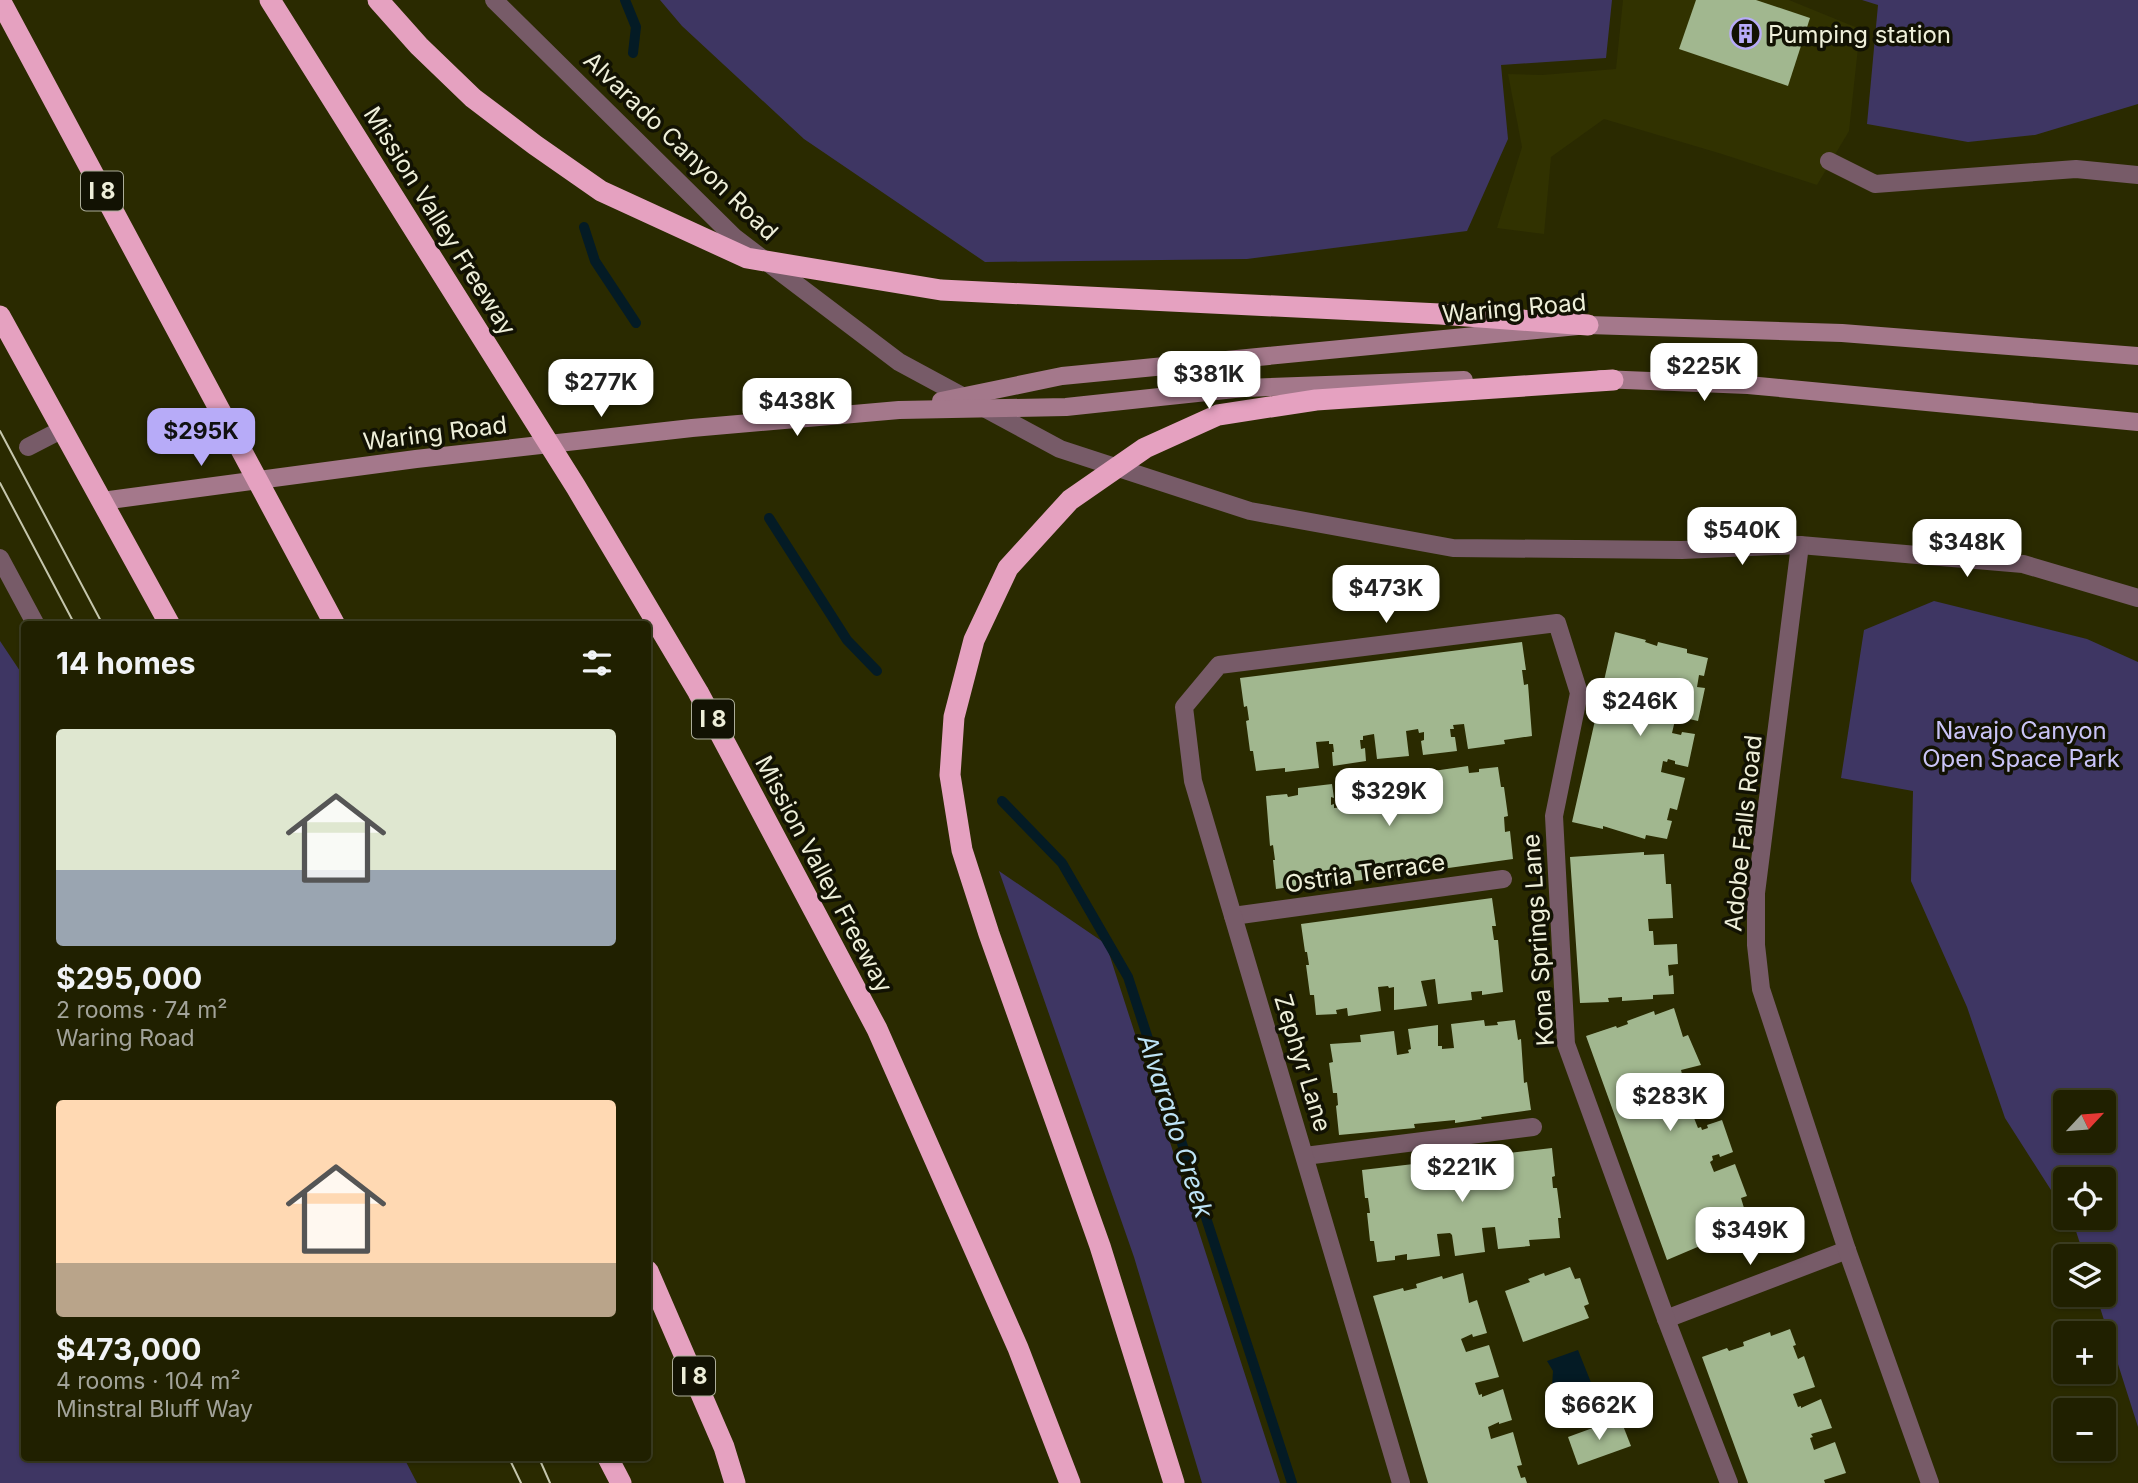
<!DOCTYPE html>
<meta charset="utf-8">
<style>
:root{--surface:#202000;--page:#28280a;--text:#f1f3f6;--muted:#a2a399;--line:#3d3e22;--accent:#b7abf8}
body{margin:0;font-family:Inter,sans-serif;background:var(--page);color:var(--text);height:100vh;display:flex;flex-direction:column;font-size:26px;white-space:nowrap}
*{box-sizing:border-box;margin:0}
p{font-size:23px;color:var(--muted)}
.icon{flex:none;width:38px;height:38px;fill:none;stroke:currentColor;stroke-width:2;stroke-linecap:round;stroke-linejoin:round}
.map{position:relative;flex:1;overflow:hidden}
.drawer{position:absolute;left:21px;top:621px;width:630px;height:840px;display:flex;flex-direction:column;background:var(--surface);border-radius:7px;box-shadow:0 2px 5px #0004,0 0 0 2px var(--line)}
.drawer>*{flex:none}
.needle{width:46px;rotate:64deg}
.tools{position:absolute;left:2053px;top:1090px;display:grid;gap:14px}
.tools a{display:grid;place-items:center;width:63px;height:63px;border-radius:7px;background:var(--surface);box-shadow:0 2px 5px #0004,0 0 0 2px var(--line);font-size:35px}
.price{position:absolute;translate:-50% -60px;padding:0 16px;border-radius:14px;background:#fff;color:#222;font-size:23px;line-height:46px;filter:drop-shadow(0 2px 4px #0008)}
.price::after{content:'';position:absolute;left:50%;top:42px;width:21px;height:16px;margin-left:-10px;background:inherit;clip-path:polygon(0 0,100% 0,50% 100%)}
.price.active{background:var(--accent);color:#111}
ul{padding:0;list-style:none}
li{display:grid;align-content:center;gap:14px;height:371px;padding:0 35px}
li span{display:grid;place-items:center;height:217px;border-radius:7px;color:#555}
li>.icon{margin-inline-start:auto}
span .icon{width:126px;height:126px;fill:#fffc;stroke-width:1}
li b{font-size:30px}
h2{display:flex;justify-content:space-between;align-items:center;height:84px;padding:0 35px;font-size:30px}
.map>svg:first-child{display:block}
.built{fill:#313200}
.green{fill:#3e3663;fill-rule:evenodd}
.water{fill:#041b25}
.lines{fill:none;stroke-linecap:round;stroke-linejoin:round}
.stream{stroke:#041b25;stroke-width:10}
.building{fill:#a1b78f}
.service{stroke:#775b68;stroke-width:18}
.minor{stroke:#775b68;stroke-width:18}
.tertiary{stroke:#775b68;stroke-width:18}
.secondary{stroke:#a4788b;stroke-width:18}
.motorway{stroke:#e5a1c0;stroke-width:21}
.tram{stroke:#c5c6ac;stroke-width:2}
.labels{text-anchor:middle;dominant-baseline:central;stroke-width:7;stroke-linejoin:round;paint-order:stroke}
.shield{fill:#121203;stroke:#acad99;stroke-width:2}
.shield-label{font-size:23px;font-weight:bold;fill:#eeefd9}
.poi-label{font-size:24px;fill:#eeefd9;stroke:#121203;text-anchor:start}
.street-label{font-size:24px;fill:#eeefd9;stroke:#121203}
.park-label{font-size:24px;fill:#cac4f7;stroke:#121203}
.water-label{font-size:26px;font-style:italic;fill:#bde3f6;stroke:#121203}
</style>
<div class="map">
<svg width="2138" height="1483" viewBox="0 0 2138 1483">
<rect width="100%" height="100%" fill="#2a2a00"/>
<path class="built" d="M1623 0H1789L1860 29 1849 131 1817 185 1722 154 1604 119 1551 157 1544 234 1497 228 1522 147 1508 74 1542 75 1616 69Z"/>
<g class="green">
<path d="M660 0H1612L1606 58 1501 65 1508 139 1467 231 1247 259 985 262 804 139 682 26Z"/>
<path d="M1862 0H2138V104L2035 135 1968 142 1867 124 1878 5Z"/>
<path d="M1934 601 2087 639 2138 662V1427L2096 1295H2104V1256H2084L2074 1225 2069 1218H2104V1180H2065V1212L2005 1118 1967 1007 1911 881 1913 791 1841 778 1864 630ZM2065 1102H2104V1141H2065Z"/>
<path d="M0 641 24 677V1458H404L417 1483H0Z"/>
<path d="M999 871 1106 944 1280 1483H1202L1134 1257Z"/>
</g>
<path class="water" d="M1578 1350 1602 1410 1569 1424 1570 1415 1567 1409 1561 1406 1552 1387 1553 1371 1547 1361Z"/>
<g class="lines">
<g class="stream">
<path d="M625 0 636 27 633 53"/>
<path d="M584 227 595 261 636 323"/>
<path d="M769 518 847 640 877 671"/>
<path d="M1002 801 1062 863 1128 977 1292 1483"/>
</g>
</g>
<g class="building">
<path d="M1696 0H1756L1810 18 1788 86 1679 49Z"/>
<path d="M1615 632 1646 640 1645 642 1657 646 1658 642 1687 649V653L1708 658 1704 676 1699 675 1697 687 1705 688 1698 721 1676 716 1672 733 1681 735 1682 732 1695 734 1688 767 1675 764V761L1668 759 1667 762 1663 761 1661 772 1685 778 1677 810 1670 808 1667 820 1672 821 1667 839 1646 835 1645 839 1603 826V829L1572 822Z"/>
<path d="M1522 642 1526 670H1522L1524 685 1528 684 1532 736 1504 740 1505 744 1468 749 1464 724 1453 725 1454 729H1450L1451 737H1455L1457 751 1423 755 1421 741 1424 740V732L1419 733 1418 729 1406 731 1409 756 1377 759 1374 734 1363 736V740H1360L1361 749 1365 748 1366 761 1333 766 1332 752H1334L1333 744H1329V741L1316 742 1319 768 1285 772V768L1256 771 1253 751H1250L1246 721 1249 720 1247 706 1244 707 1240 678Z"/>
<path d="M1468 766 1469 773 1479 772V769L1498 767 1501 787H1504L1508 816 1504 817 1505 832 1510 831 1513 859 1348 882V879L1276 889 1273 860H1275L1273 845 1270 846 1266 796 1287 794 1288 797 1298 795V788L1332 784 1334 798 1331 797V805L1334 804V808L1346 807 1343 783 1377 778 1381 802 1391 800V797L1395 796 1394 790H1391L1389 777 1423 772 1425 785 1420 786 1422 793 1425 792 1426 796 1437 795 1433 771Z"/>
<path d="M1644 852V855L1664 854 1666 884H1671L1673 918 1648 919 1649 931H1653L1654 945 1677 944 1678 964 1668 965 1669 976 1673 975 1674 994 1653 995V999L1622 1001V997L1608 998 1609 1002 1580 1003 1570 857Z"/>
<path d="M1492 898 1496 926H1492L1494 940H1498L1503 992 1482 995V991L1471 992 1472 1000 1438 1004 1435 979 1421 981 1427 1006 1394 1010V987L1389 988 1388 986 1378 987 1381 1011 1348 1016 1347 1008 1336 1010 1337 1014 1316 1015 1314 995H1310L1306 965H1309L1307 952H1305L1301 924Z"/>
<path d="M1674 1008 1683 1037 1688 1035 1701 1065 1681 1070 1682 1074 1678 1075 1682 1086 1706 1078 1717 1110 1694 1118 1698 1128 1701 1127 1702 1130 1708 1128 1707 1125 1722 1120 1733 1152 1720 1157 1719 1154 1712 1156 1713 1160 1710 1162 1714 1172 1735 1164 1747 1196 1741 1198 1744 1208 1748 1207 1755 1226 1735 1233 1736 1236 1708 1245 1707 1243 1667 1260 1586 1036 1616 1026 1617 1028 1628 1024 1627 1021 1654 1011 1655 1015Z"/>
<path d="M1484 1020 1485 1026 1498 1025 1497 1022 1515 1020 1518 1040 1521 1039 1524 1083 1527 1082 1531 1110 1481 1117 1482 1119 1455 1123V1120L1414 1124 1415 1128 1339 1135 1336 1106 1338 1105 1337 1093H1333L1329 1063 1333 1062 1330 1044 1361 1042 1360 1035 1394 1031 1397 1055 1409 1053 1408 1050 1411 1049 1408 1029 1438 1025V1046H1442V1049L1454 1048 1451 1024Z"/>
<path d="M1552 1148 1555 1176 1552 1177 1553 1188H1557L1561 1218H1558L1560 1238 1529 1240 1530 1246 1498 1249 1495 1227 1482 1228 1485 1252 1455 1256 1452 1235 1450 1233 1437 1234 1440 1256 1407 1260V1254L1395 1256V1260L1377 1262 1374 1241H1370L1367 1213H1370L1368 1198H1365L1362 1170Z"/>
<path d="M1570 1267 1575 1279 1580 1278 1589 1304 1584 1306 1589 1318 1523 1342 1505 1291 1530 1282 1528 1279 1544 1273 1545 1276Z"/>
<path d="M1463 1273 1469 1303 1477 1300 1487 1333 1473 1337 1472 1334 1461 1339 1466 1352 1489 1345 1499 1377 1475 1383 1479 1395 1482 1394V1397L1503 1389 1512 1420 1499 1424V1422L1488 1427 1491 1439 1513 1432 1522 1465 1517 1466 1521 1478 1525 1477 1527 1483H1428L1373 1296 1403 1288 1404 1291 1417 1288 1416 1284 1442 1276 1443 1279Z"/>
<path d="M1790 1329 1796 1345 1793 1346 1798 1359 1804 1356 1815 1387 1793 1394 1798 1407 1801 1406V1408L1821 1399 1832 1428 1811 1434 1813 1437 1810 1438 1814 1450 1835 1442 1846 1473 1824 1480 1825 1483H1748L1702 1357 1727 1348 1729 1351 1744 1346 1743 1342 1770 1332 1771 1336Z"/>
<path d="M1620 1418 1631 1446 1578 1465 1568 1437Z"/>
</g>
<g class="lines">
<g class="service">
<path d="M1829 161 1875 184 2076 169 2138 175"/>
<path d="M28 447 61 430"/>
<path d="M0 558 36 625"/>
</g>
<g class="minor">
<path d="M1233 916 1503 879"/>
<path d="M1305 1156 1533 1127"/>
<path d="M1666 1319 1847 1250"/>
<path d="M1401 1483 1193 781 1184 707 1219 665 1557 623 1579 693 1554 816 1566 1044 1666 1319 1729 1483"/>
</g>
<g class="tertiary">
<path d="M494 0 734 237 899 362 1060 449 1250 511 1453 548 1682 550 1800 545 2023 564 2138 598"/>
<path d="M1800 545 1756 893V945L1761 989 1847 1250 1930 1483"/>
</g>
<g class="secondary">
<path d="M1601 379 1748 385 2138 422"/>
<path d="M941 401 1062 376 1588 325 1842 333 2138 356"/>
<path d="M102 501 416 459 692 428 899 410 1066 407 1244 388 1464 380"/>
</g>
<g class="motorway">
<path d="M0 0 335 625"/>
<path d="M270 0 576 487 698 692 877 1029 1018 1348 1070 1483"/>
<path d="M378 0 419 46 473 98 535 145 601 191 747 258 941 290 1440 314 1588 325"/>
<path d="M0 316 170 625"/>
<path d="M648 1271 724 1447 735 1483"/>
<path d="M608 1458 621 1483"/>
<path d="M1174 1483 1100 1246 989 934 962 850 950 775 954 717 974 640 1008 568 1070 500 1145 448 1218 415 1316 400 1613 380"/>
</g>
<g class="tram">
<path d="M0 431 103 625"/>
<path d="M0 483 75 625"/>
<path d="M509 1458 521 1483"/>
<path d="M539 1458 550 1483"/>
</g>
</g>
<defs>
<symbol id="building-ring" viewBox="-11 -11 22 22"><circle r="9.5" fill="#121203" stroke="#b7abf8" stroke-width="1.5"/><path d="M-4-6H4V6H1V3H-1V6H-4ZM-2.5-4.3h1.7v1.8h-1.7ZM.8-4.3h1.7v1.8H.8ZM-2.5-1h1.7V.8h-1.7ZM.8-1h1.7V.8H.8Z" fill="#b7abf8"/></symbol>
</defs>
<g fill-rule="evenodd">
<use href="#building-ring" x="1728" y="16" width="35" height="35"/>
</g>
<g class="labels">
<g class="shield">
<rect x="81" y="171.5" width="42" height="39" rx="5"/>
<rect x="692" y="699.5" width="42" height="39" rx="5"/>
<rect x="673" y="1356.5" width="42" height="39" rx="5"/>
</g>
<g class="shield-label">
<text x="102" y="191">I 8</text>
<text x="713" y="719">I 8</text>
<text x="694" y="1376">I 8</text>
</g>
<g class="poi-label">
<text x="1768" y="34">Pumping station</text>
</g>
<g class="street-label">
<text transform="translate(681 146) rotate(44)">Alvarado Canyon Road</text>
<text transform="translate(440 221) rotate(58)">Mission Valley Freeway</text>
<text transform="translate(1514 308) rotate(-5)">Waring Road</text>
<text transform="translate(435 433) rotate(-7)">Waring Road</text>
<text transform="translate(1743 833) rotate(-84)">Adobe Falls Road</text>
<text transform="translate(1365 873) rotate(-8)">Ostria Terrace</text>
<text transform="translate(824 874) rotate(62)">Mission Valley Freeway</text>
<text transform="translate(1538 940) rotate(-94)">Kona Springs Lane</text>
<text transform="translate(1303 1063) rotate(73)">Zephyr Lane</text>
</g>
<g class="park-label">
<text x="2021" y="730">Navajo Canyon<tspan x="2021" dy="28">Open Space Park</tspan></text>
</g>
<g class="water-label">
<text transform="translate(1176 1126) rotate(72)">Alvarado Creek</text>
</g>
</g>
</svg>
<div class="tools">
<a><svg class="needle" viewBox="-14 -14 28 28"><path d="M0-13l5 13h-10z" fill="#e53935"/><path d="M0 13l5-13h-10z" fill="#a2a399"/></svg></a>
<a><svg class="icon" aria-label="locate" viewBox="0 0 24 24"><circle cx="12" cy="12" r="6"/><path d="M12 2v4M12 18v4M2 12h4M18 12h4"/></svg></a>
<a><svg class="icon" aria-label="layers" viewBox="0 0 24 24"><path d="M12 4l9 5-9 5-9-5zM3 14l9 5 9-5"/></svg></a>
<a>+</a>
<a>−</a>
</div>
<b class="price" style="left:1704px;top:403px">$225K</b>
<b class="price" style="left:1209px;top:411px">$381K</b>
<b class="price" style="left:601px;top:419px">$277K</b>
<b class="price" style="left:797px;top:438px">$438K</b>
<b class="price active" style="left:201px;top:468px">$295K</b>
<b class="price" style="left:1742px;top:567px">$540K</b>
<b class="price" style="left:1967px;top:579px">$348K</b>
<b class="price" style="left:1386px;top:625px">$473K</b>
<b class="price" style="left:1640px;top:738px">$246K</b>
<b class="price" style="left:1389px;top:828px">$329K</b>
<b class="price" style="left:1670px;top:1133px">$283K</b>
<b class="price" style="left:1462px;top:1204px">$221K</b>
<b class="price" style="left:1750px;top:1267px">$349K</b>
<b class="price" style="left:1599px;top:1442px">$662K</b>
<section class="drawer">
<h2>14 homes<svg class="icon" aria-label="filters" viewBox="0 0 24 24"><path d="M4 7h16M4 17h16"/><circle cx="9" cy="7" r="2"/><circle cx="15" cy="17" r="2"/></svg></h2>
<ul>
<li><span style="background:linear-gradient(#dfe7d0 65%,#9aa5b1 0)"><svg class="icon" aria-label="home" viewBox="0 0 24 24"><path d="M3 11l9-7 9 7M6 9v11h12V9"/></svg></span><div><b>$295,000</b><p>2 rooms · 74 m²</p><p>Waring Road</p></div></li>
<li><span style="background:linear-gradient(#ffd9b3 75%,#b9a48a 0)"><svg class="icon" aria-label="home" viewBox="0 0 24 24"><path d="M3 11l9-7 9 7M6 9v11h12V9"/></svg></span><div><b>$473,000</b><p>4 rooms · 104 m²</p><p>Minstral Bluff Way</p></div></li>
</ul>
</section>
</div>
